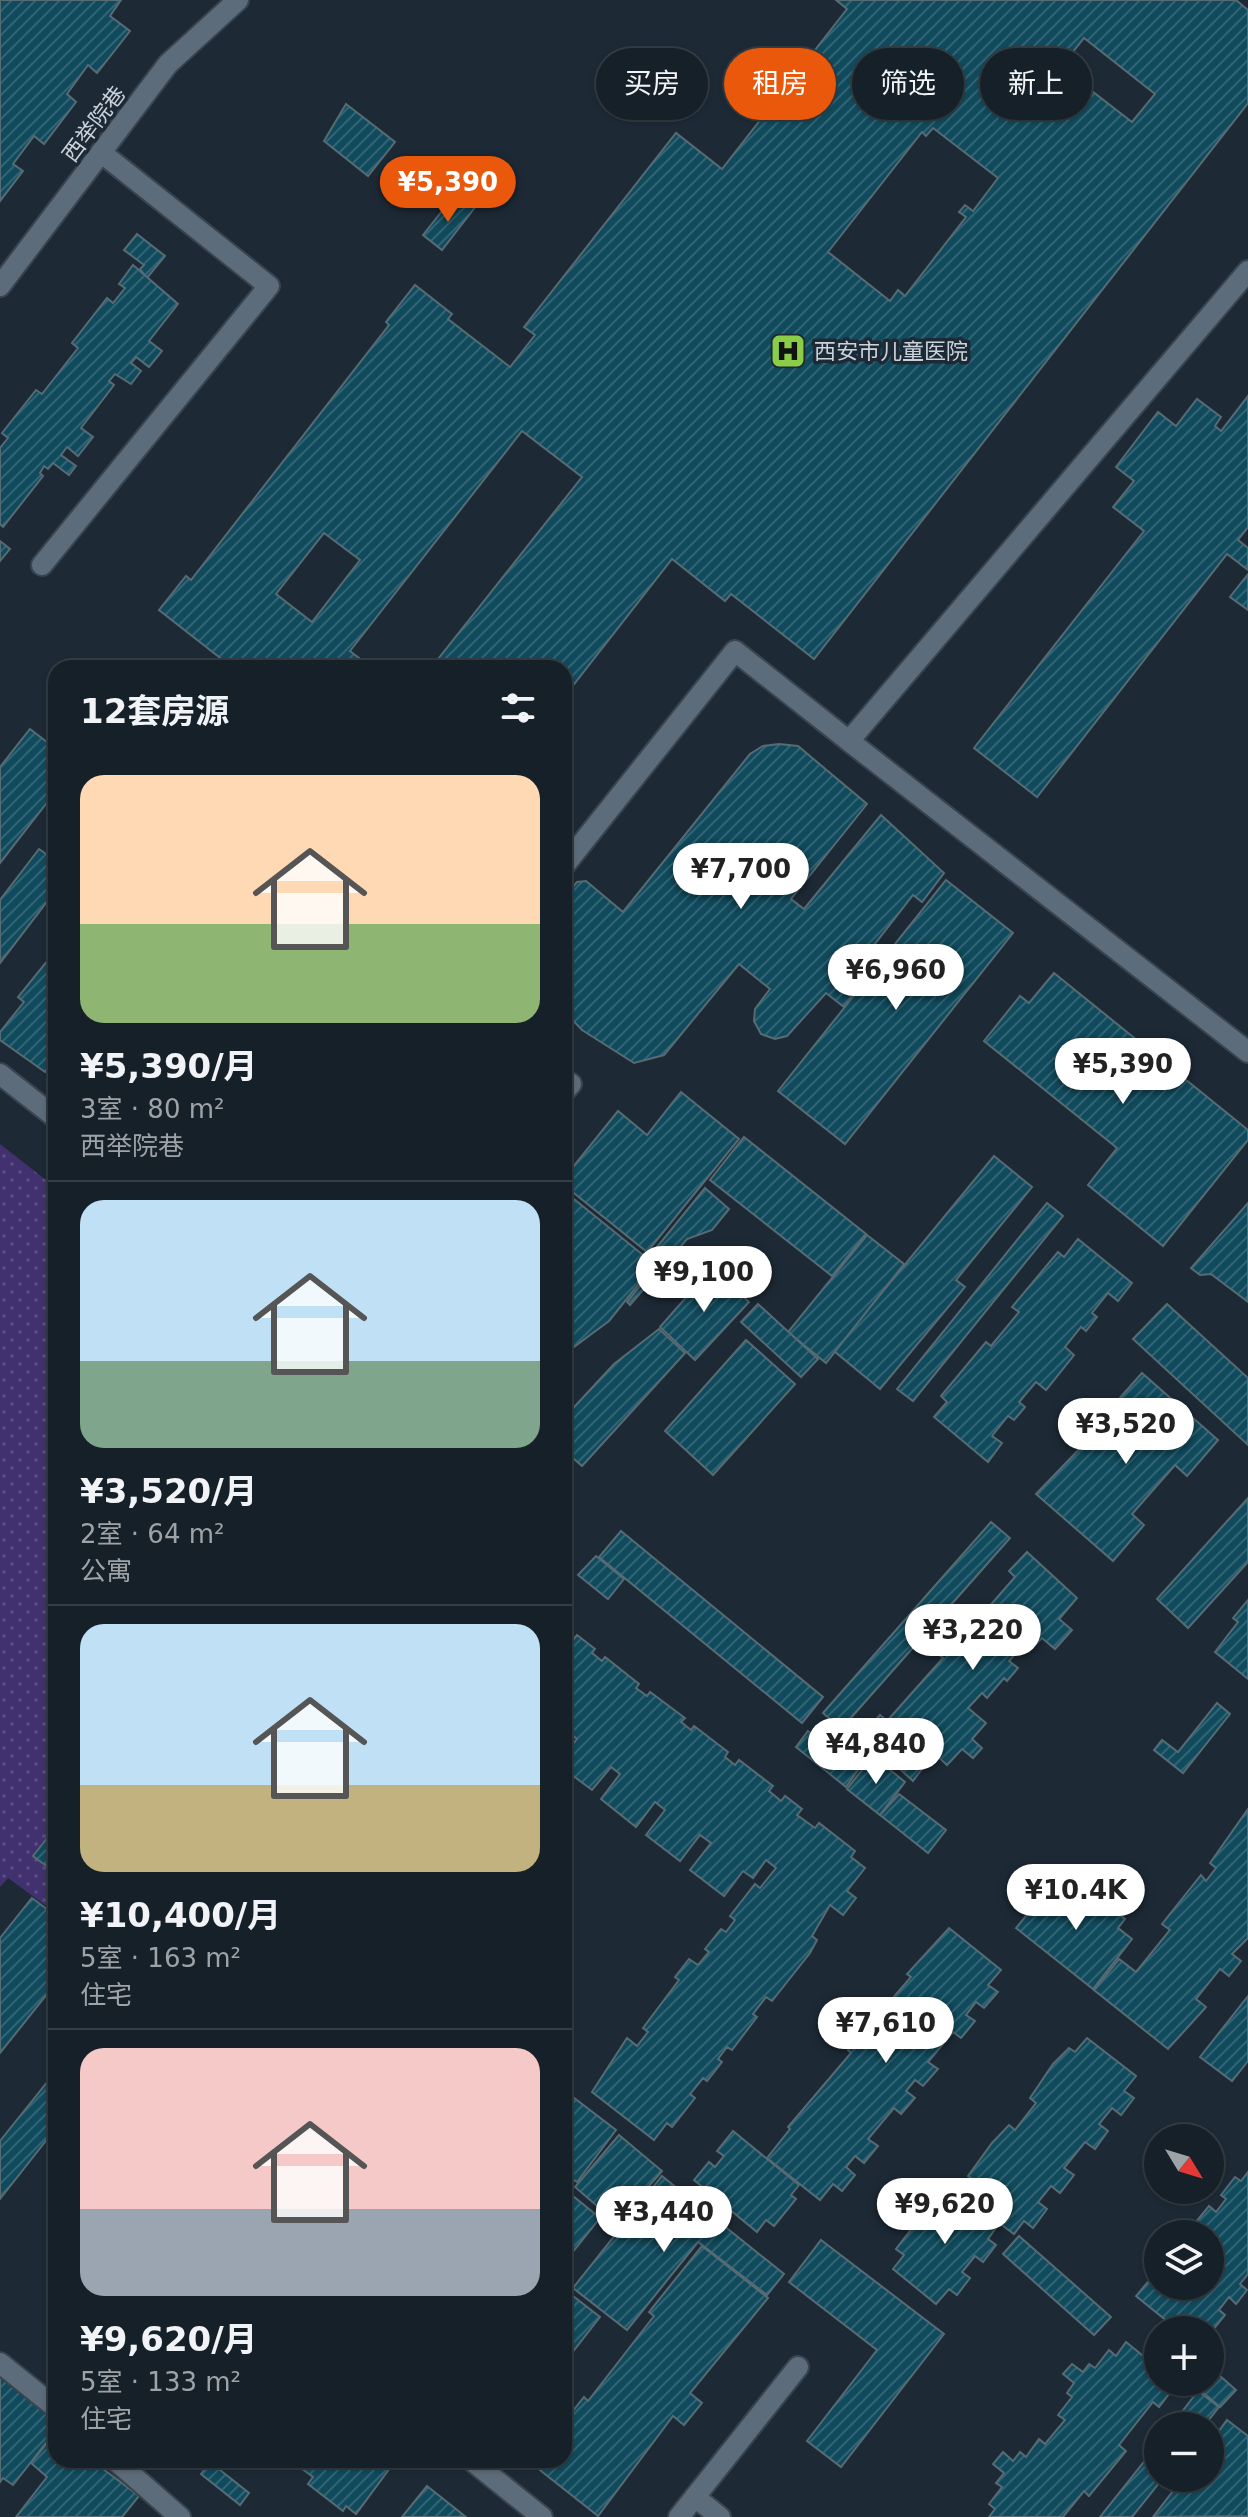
<!DOCTYPE html>
<html lang="zh">
<meta charset="utf-8">
<style>
:root{--surface:#162028;--page:#1f2830;--text:#f1f3f6;--muted:#9ea3a8;--line:#353e45;--accent:#ea580c}
body{margin:0;font-family:"DejaVu Sans","Noto Sans SC",sans-serif;background:var(--page);color:var(--text);height:100vh;display:flex;flex-direction:column;font-size:30px;white-space:nowrap}
*{box-sizing:border-box;margin:0}
p{font-size:26px;color:var(--muted)}
.icon{flex:none;width:44px;height:44px;fill:none;stroke:currentColor;stroke-width:2;stroke-linecap:round;stroke-linejoin:round}
.map{position:relative;flex:1;overflow:hidden}
.side{position:absolute;left:48px;top:660px;width:524px;height:1808px;display:flex;flex-direction:column;background:var(--surface);border-radius:24px;box-shadow:0 2px 6px #0004,0 0 0 2px var(--line)}
.side>*{flex:none}
.hud{position:absolute;left:596px;top:48px;width:532px;height:72px;display:flex;gap:16px}
.needle{width:52px;rotate:128deg}
.controls{position:absolute;left:1144px;top:2124px;display:grid;gap:16px}
.controls a{display:grid;place-items:center;width:80px;height:80px;border-radius:50%;background:var(--surface);box-shadow:0 2px 6px #0004,0 0 0 2px var(--line);font-size:40px}
.price{position:absolute;translate:-50% -68px;padding:0 18px;border-radius:28px;background:#fff;color:#222;font-size:26px;line-height:52px;filter:drop-shadow(0 2px 4px #0008)}
.price::after{content:'';position:absolute;left:50%;top:48px;width:24px;height:18px;margin-left:-12px;background:inherit;clip-path:polygon(0 0,100% 0,50% 100%)}
.price.selected{background:var(--accent);color:#fff}
ul{padding:0;list-style:none}
li{display:grid;align-content:center;gap:16px;height:424px;padding:0 32px}
li+li{border-top:2px solid var(--line)}
li span{display:grid;place-items:center;height:248px;border-radius:24px;color:#555}
li>.icon{margin-inline-start:auto}
span .icon{width:144px;height:144px;fill:#fffc;stroke-width:1}
li b{font-size:34px}
h2{display:flex;justify-content:space-between;align-items:center;height:96px;padding:0 32px;font-size:34px}
.pill{padding:0 28px;border-radius:36px;background:var(--surface);box-shadow:0 2px 6px #0004,0 0 0 2px var(--line);font-size:28px;line-height:72px}
.pill.selected{background:var(--accent);color:#fff}
.map>svg:first-child{display:block}
.park{fill:url(#park-dots)}
.building{fill:url(#building-hatch);stroke:#566b73;stroke-width:2;fill-rule:evenodd}
.lines{fill:none;stroke-linecap:round;stroke-linejoin:round}
.minor-casing{stroke:#39444e;stroke-width:24}
.minor{stroke:#5d6c7a;stroke-width:20}
.labels{text-anchor:middle;dominant-baseline:central;stroke-width:7;stroke-linejoin:round;paint-order:stroke}
.street-label{font-size:22px;fill:#cad3db;stroke:#1d2a36}
.poi-label{font-size:22px;fill:#cad3db;stroke:#1d2a36;text-anchor:start}
</style>
<div class="map">
<svg width="1248" height="2517" viewBox="0 0 1248 2517">
<defs>
<pattern id="park-dots" width="8" height="8" patternUnits="userSpaceOnUse" patternTransform="scale(2)"><rect width="8" height="8" fill="#41316f"/><path d="M2 2h.1M6 6h.1" fill="none" stroke="#5b4e83" stroke-width="1.8" stroke-linecap="round"/></pattern>
<pattern id="building-hatch" width="6" height="6" patternUnits="userSpaceOnUse" patternTransform="scale(2)"><rect width="6" height="6" fill="#104b5d"/><path d="M-1 1l2-2M0 6l6-6M5 7l2-2" fill="none" stroke="#316474"/></pattern>
</defs>
<rect width="100%" height="100%" fill="#1d2a36"/>
<path class="park" d="M0 1144 56 1188V1913L8 1878 0 1887Z"/>
<g class="building">
<path d="M0 0H121L110 16 130 31 97 73 88 65 67 94 76 102 44 144 34 136 13 164 23 171 0 201Z"/>
<path d="M836 0H1236L1248 10V103L814 659 731 594 725 601 672 559 564 697V668H431L582 477 522 431 350 651 372 668H233L159 610 186 576 191 580 389 325 386 322 415 285 452 314 448 319 510 367 535 335 524 327 676 133 722 169 847 9ZM1084 38 1155 94 1132 122 1061 67ZM933 128 998 178 973 211 965 205 959 212 966 217 905 296 898 290 890 301 828 252 922 132 926 136ZM324 533 360 560 312 622 276 594Z"/>
<path d="M346 104 395 142 368 176 324 141Z"/>
<path d="M471 202 476 206 442 250 423 235 442 211Z"/>
<path d="M137 234 165 256 147 278 140 269 144 265 124 250Z"/>
<path d="M133 265 178 304 149 341 162 351 149 367 136 357 131 363 141 371 131 384 115 374 109 381 114 385 81 428 93 437 78 456 67 447 61 455 76 466 69 475 53 463 48 469 44 466 40 473 43 476 3 527 0 524V448L8 438 2 433 36 390 42 394 78 348 72 343 107 298 113 303 125 288 119 284Z"/>
<path d="M1248 396V527L1238 540 1248 548V570L1227 554 1037 797 974 748 1144 531 1113 507 1134 481 1116 467 1158 412 1176 426 1197 399 1221 417 1215 426 1221 431Z"/>
<path d="M0 541 10 549 0 561Z"/>
<path d="M1248 574V610L1230 597Z"/>
<path d="M30 729 56 749V791L0 863V767Z"/>
<path d="M779 744 798 746 867 804 791 899 804 909 881 815 944 873 922 902 913 895 864 958 874 965 844 1007 826 993 787 1036 775 1039 761 1034 754 1021 755 1009 770 989 739 964 664 1055 634 1063 582 1030 564 1011V897L577 882 586 881 623 912 750 754 763 746Z"/>
<path d="M39 849 56 861V890L0 963V900Z"/>
<path d="M946 880 1013 933 845 1144 778 1091Z"/>
<path d="M56 950V1058L45 1072 0 1040V1032L24 1002 18 997Z"/>
<path d="M1054 973 1248 1130V1140L1163 1246 1088 1185 1117 1148 984 1041 1020 996 1029 1003Z"/>
<path d="M681 1092 739 1139 647 1252 564 1185V1178L618 1111 647 1135Z"/>
<path d="M744 1137 866 1234 832 1276 710 1180Z"/>
<path d="M994 1156 1032 1187 956 1280 965 1287 880 1389 834 1351Z"/>
<path d="M705 1188 729 1209 712 1230 687 1239 630 1305 627 1302 648 1276 639 1269Z"/>
<path d="M564 1191 648 1259 639 1269 646 1275 609 1321 574 1347 564 1339Z"/>
<path d="M1047 1203 1063 1216 913 1401 897 1389Z"/>
<path d="M1248 1203V1302L1211 1274 1200 1275 1191 1268Z"/>
<path d="M867 1235 904 1264 826 1363 788 1332Z"/>
<path d="M1078 1239 1132 1283 1118 1301 1108 1293 1092 1313 1097 1317 1086 1331 1081 1327 1065 1347 1074 1355 1046 1390 1036 1382 1019 1402 1025 1407 1014 1420 1008 1416 992 1436 1002 1443 988 1462 934 1417 947 1402 941 1396 986 1342 991 1346 1019 1312 1012 1307 1058 1252 1064 1257Z"/>
<path d="M712 1268 749 1302 695 1360 660 1327Z"/>
<path d="M758 1304 818 1359 801 1377 741 1322Z"/>
<path d="M1167 1304 1248 1378V1445L1133 1339Z"/>
<path d="M659 1329 685 1353 582 1466 564 1450V1418L614 1364Z"/>
<path d="M746 1340 795 1384 713 1475 665 1431Z"/>
<path d="M1142 1373 1218 1440 1187 1476 1175 1465 1132 1514 1144 1525 1113 1561 1036 1494 1114 1413 1109 1410Z"/>
<path d="M1248 1498V1562L1188 1628 1157 1599Z"/>
<path d="M991 1522 1010 1538 841 1729 823 1713Z"/>
<path d="M621 1531 823 1697 802 1723 599 1557Z"/>
<path d="M1027 1552 1077 1598 1059 1619 1072 1630 1055 1649 1042 1638 1030 1650 1024 1644 1009 1661 1018 1668 1007 1681 1004 1678 987 1698 982 1693 968 1708 986 1723 972 1739 982 1748 973 1758 962 1749 947 1765 934 1753 913 1781 862 1735 880 1715 887 1721 943 1658 938 1654 954 1635 960 1640 1015 1577 1009 1571Z"/>
<path d="M596 1556 624 1579 608 1599 578 1575Z"/>
<path d="M1248 1600V1679L1215 1652 1238 1622 1233 1618Z"/>
<path d="M577 1635 595 1649 592 1653 602 1661 605 1657 639 1684 636 1688 647 1696 650 1692 685 1718 681 1722 691 1730 694 1726 728 1752 725 1757 735 1765 739 1760 773 1786 769 1791 781 1801 785 1796 802 1809 797 1815 815 1828 819 1823 855 1851 851 1857 865 1868 847 1891 856 1898 843 1915 830 1905 812 1936 817 1940 810 1953 772 2001 766 1997 753 2014 757 2017 732 2050 727 2047 718 2059 722 2062 707 2081 703 2078 690 2094 695 2098 672 2127 667 2123 654 2140 592 2092 627 2038 637 2046 648 2032 643 2028 679 1980 675 1977 689 1959 698 1965 709 1952 705 1949 721 1929 726 1932 735 1920 730 1916 755 1884 760 1888 776 1868 766 1860 753 1878 743 1871 724 1896 690 1870 711 1843 700 1835 680 1861 646 1835 665 1810 655 1802 636 1827 601 1799 620 1774 611 1767 592 1790 564 1769V1755L577 1739 566 1730 564 1732V1651Z"/>
<path d="M1217 1703 1230 1714 1183 1773 1154 1750 1162 1740 1178 1752Z"/>
<path d="M808 1731 858 1770 846 1787 796 1747Z"/>
<path d="M873 1756 905 1782 880 1815 847 1789Z"/>
<path d="M899 1794 946 1830 928 1853 880 1815Z"/>
<path d="M1248 1809V1938L1232 1954 1241 1961 1229 1976 1220 1969 1196 1999 1206 2007 1168 2049 1094 1990 1119 1959 1136 1972 1170 1930 1162 1924 1201 1875 1206 1881 1216 1868 1210 1863Z"/>
<path d="M56 1827V1873L33 1856Z"/>
<path d="M1056 1879 1072 1891 1079 1883 1095 1896 1089 1904 1101 1914 1108 1906 1125 1919 1118 1928 1132 1939 1093 1989 1016 1928Z"/>
<path d="M32 1898 56 1916V1983L0 2053V1938Z"/>
<path d="M949 1928 1001 1970 988 1985 998 1992 984 2008 976 2002 966 2015 975 2021 961 2038 953 2032 928 2062 938 2069 923 2086 915 2080 906 2091 915 2098 901 2114 894 2108 868 2139 878 2146 864 2163 855 2156 846 2167 855 2175 842 2191 833 2184 820 2200 767 2158 790 2129 788 2127 851 2053 848 2050 911 1977 907 1974Z"/>
<path d="M1248 1996V2061L1232 2081 1200 2057Z"/>
<path d="M1087 2038 1136 2076 1124 2091 1134 2098 1121 2115 1112 2108 1099 2124 1108 2131 1095 2149 1085 2142 1064 2168 1074 2175 1060 2193 1051 2186 1038 2202 1047 2209 1033 2228 1024 2221 1014 2234 963 2196 975 2181 968 2176 992 2143 1009 2125 1015 2130 1036 2103 1030 2098 1053 2064 1069 2048 1075 2052Z"/>
<path d="M56 2071V2128L0 2199V2141Z"/>
<path d="M565 2091 616 2130 577 2182 564 2173Z"/>
<path d="M733 2131 799 2185 791 2195 796 2199 774 2226 766 2220 757 2232 694 2180 709 2162 715 2167 724 2156 717 2151Z"/>
<path d="M619 2135 662 2171 617 2223 575 2187Z"/>
<path d="M1248 2172V2274L1240 2284 1247 2290 1236 2304 1229 2297 1219 2310 1225 2315 1212 2331 1205 2325 1201 2330H1178L1136 2296 1158 2270V2286H1210V2234H1186L1209 2206 1216 2212 1226 2199 1221 2195 1235 2177 1241 2181Z"/>
<path d="M662 2176 784 2274 767 2295 698 2242 627 2330 573 2288Z"/>
<path d="M956 2189 998 2225 988 2239 996 2245 983 2262 975 2256 962 2272 970 2278 957 2295 949 2289 936 2304 893 2269 904 2255 896 2249 936 2197 944 2203Z"/>
<path d="M573 2196 600 2218 564 2263V2208Z"/>
<path d="M1019 2236 1111 2317 1094 2335 1003 2254Z"/>
<path d="M821 2240 944 2334 841 2467 807 2441 877 2350 789 2282Z"/>
<path d="M702 2246 768 2298 690 2393 702 2403 684 2425 673 2416 598 2516 531 2463 533 2460H564V2422L584 2397 588 2401 654 2316 649 2312Z"/>
<path d="M564 2289 600 2317 564 2363Z"/>
<path d="M1126 2342 1158 2368V2382H1178L1159 2407 1153 2402 1119 2445 1126 2451 1089 2496 1084 2491 1063 2517H989L995 2509 989 2504 1002 2487 996 2483 1004 2473 993 2464 1003 2452 1013 2461 1020 2452 1026 2457 1039 2439 1045 2444 1065 2420 1058 2415 1072 2397 1067 2393 1074 2383 1063 2374 1072 2364 1083 2372 1089 2364 1095 2368 1109 2350 1116 2356Z"/>
<path d="M1210 2367 1236 2390 1220 2407 1191 2382H1210Z"/>
<path d="M0 2372 56 2416V2430L13 2485 3 2478 0 2482Z"/>
<path d="M1198 2391 1219 2407 1204 2426H1189L1178 2417Z"/>
<path d="M1227 2420 1248 2436V2516L1153 2517 1183 2478H1210V2443Z"/>
<path d="M55 2433 56 2460H91L139 2496 122 2517H16L47 2477 31 2463Z"/>
<path d="M1158 2444V2478H1163L1132 2517H1100Z"/>
<path d="M290 2460H380L390 2468 356 2514 346 2506 343 2511 308 2484 313 2477Z"/>
<path d="M210 2462 249 2493 240 2505 201 2474Z"/>
<path d="M427 2486 466 2517H402Z"/>
</g>
<g class="lines">
<defs>
<g id="minor">
<path d="M0 286 168 64 238 0"/>
<path d="M42 565 269 286 103 154"/>
<path d="M849 741 1248 1052"/>
<path d="M564 866 735 651 849 741 1248 271"/>
<path d="M0 1074 56 1118"/>
<path d="M564 1079 571 1084 564 1092"/>
<path d="M0 2363 56 2408"/>
<path d="M115 2460 180 2517"/>
<path d="M471 2460 542 2517"/>
<path d="M695 2497 720 2517"/>
<path d="M679 2517 798 2367"/>
</g>
</defs>
<use href="#minor" class="minor-casing"/>
<use href="#minor" class="minor"/>
</g>
<defs>
<symbol id="hospital-square" viewBox="-11 -11 22 22"><rect x="-9" y="-9" width="18" height="18" rx="4" fill="#8ace47" stroke="#1d2a36"/><path d="M-5-5h3v3.5h4V-5h3V5h-3V1.5h-4V5h-3Z" fill="#111"/></symbol>
</defs>
<g fill-rule="evenodd">
<use href="#hospital-square" x="768" y="331" width="40" height="40"/>
</g>
<g class="labels">
<g class="street-label">
<text transform="translate(94 124) rotate(-53)">西举院巷</text>
</g>
<g class="poi-label">
<text x="814" y="351">西安市儿童医院</text>
</g>
</g>
</svg>
<div class="controls">
<a><svg class="needle" viewBox="-14 -14 28 28"><path d="M0-13l5 13h-10z" fill="#e53935"/><path d="M0 13l5-13h-10z" fill="#9ea3a8"/></svg></a>
<a><svg class="icon" aria-label="layers" viewBox="0 0 24 24"><path d="M12 4l9 5-9 5-9-5zM3 14l9 5 9-5"/></svg></a>
<a>+</a>
<a>−</a>
</div>
<b class="price selected" style="left:448px;top:224px">¥5,390</b>
<b class="price" style="left:741px;top:911px">¥7,700</b>
<b class="price" style="left:896px;top:1012px">¥6,960</b>
<b class="price" style="left:1123px;top:1106px">¥5,390</b>
<b class="price" style="left:704px;top:1314px">¥9,100</b>
<b class="price" style="left:1126px;top:1466px">¥3,520</b>
<b class="price" style="left:973px;top:1672px">¥3,220</b>
<b class="price" style="left:876px;top:1786px">¥4,840</b>
<b class="price" style="left:1076px;top:1932px">¥10.4K</b>
<b class="price" style="left:886px;top:2065px">¥7,610</b>
<b class="price" style="left:945px;top:2246px">¥9,620</b>
<b class="price" style="left:664px;top:2254px">¥3,440</b>
<div class="hud">
<a class="pill">买房</a>
<a class="pill selected">租房</a>
<a class="pill">筛选</a>
<a class="pill">新上</a>
</div>
<section class="side">
<h2>12套房源<svg class="icon" aria-label="filters" viewBox="0 0 24 24"><path d="M4 7h16M4 17h16"/><circle cx="9" cy="7" r="2"/><circle cx="15" cy="17" r="2"/></svg></h2>
<ul>
<li><span style="background:linear-gradient(#ffd9b3 60%,#8fb573 0)"><svg class="icon" aria-label="home" viewBox="0 0 24 24"><path d="M3 11l9-7 9 7M6 9v11h12V9"/></svg></span><div><b>¥5,390/月</b><p>3室 · 80 m²</p><p>西举院巷</p></div></li>
<li><span style="background:linear-gradient(#bfe0f5 65%,#7fa58c 0)"><svg class="icon" aria-label="home" viewBox="0 0 24 24"><path d="M3 11l9-7 9 7M6 9v11h12V9"/></svg></span><div><b>¥3,520/月</b><p>2室 · 64 m²</p><p>公寓</p></div></li>
<li><span style="background:linear-gradient(#bfe0f5 65%,#c2b280 0)"><svg class="icon" aria-label="home" viewBox="0 0 24 24"><path d="M3 11l9-7 9 7M6 9v11h12V9"/></svg></span><div><b>¥10,400/月</b><p>5室 · 163 m²</p><p>住宅</p></div></li>
<li><span style="background:linear-gradient(#f6c9c9 65%,#9aa5b1 0)"><svg class="icon" aria-label="home" viewBox="0 0 24 24"><path d="M3 11l9-7 9 7M6 9v11h12V9"/></svg></span><div><b>¥9,620/月</b><p>5室 · 133 m²</p><p>住宅</p></div></li>
</ul>
</section>
</div>
